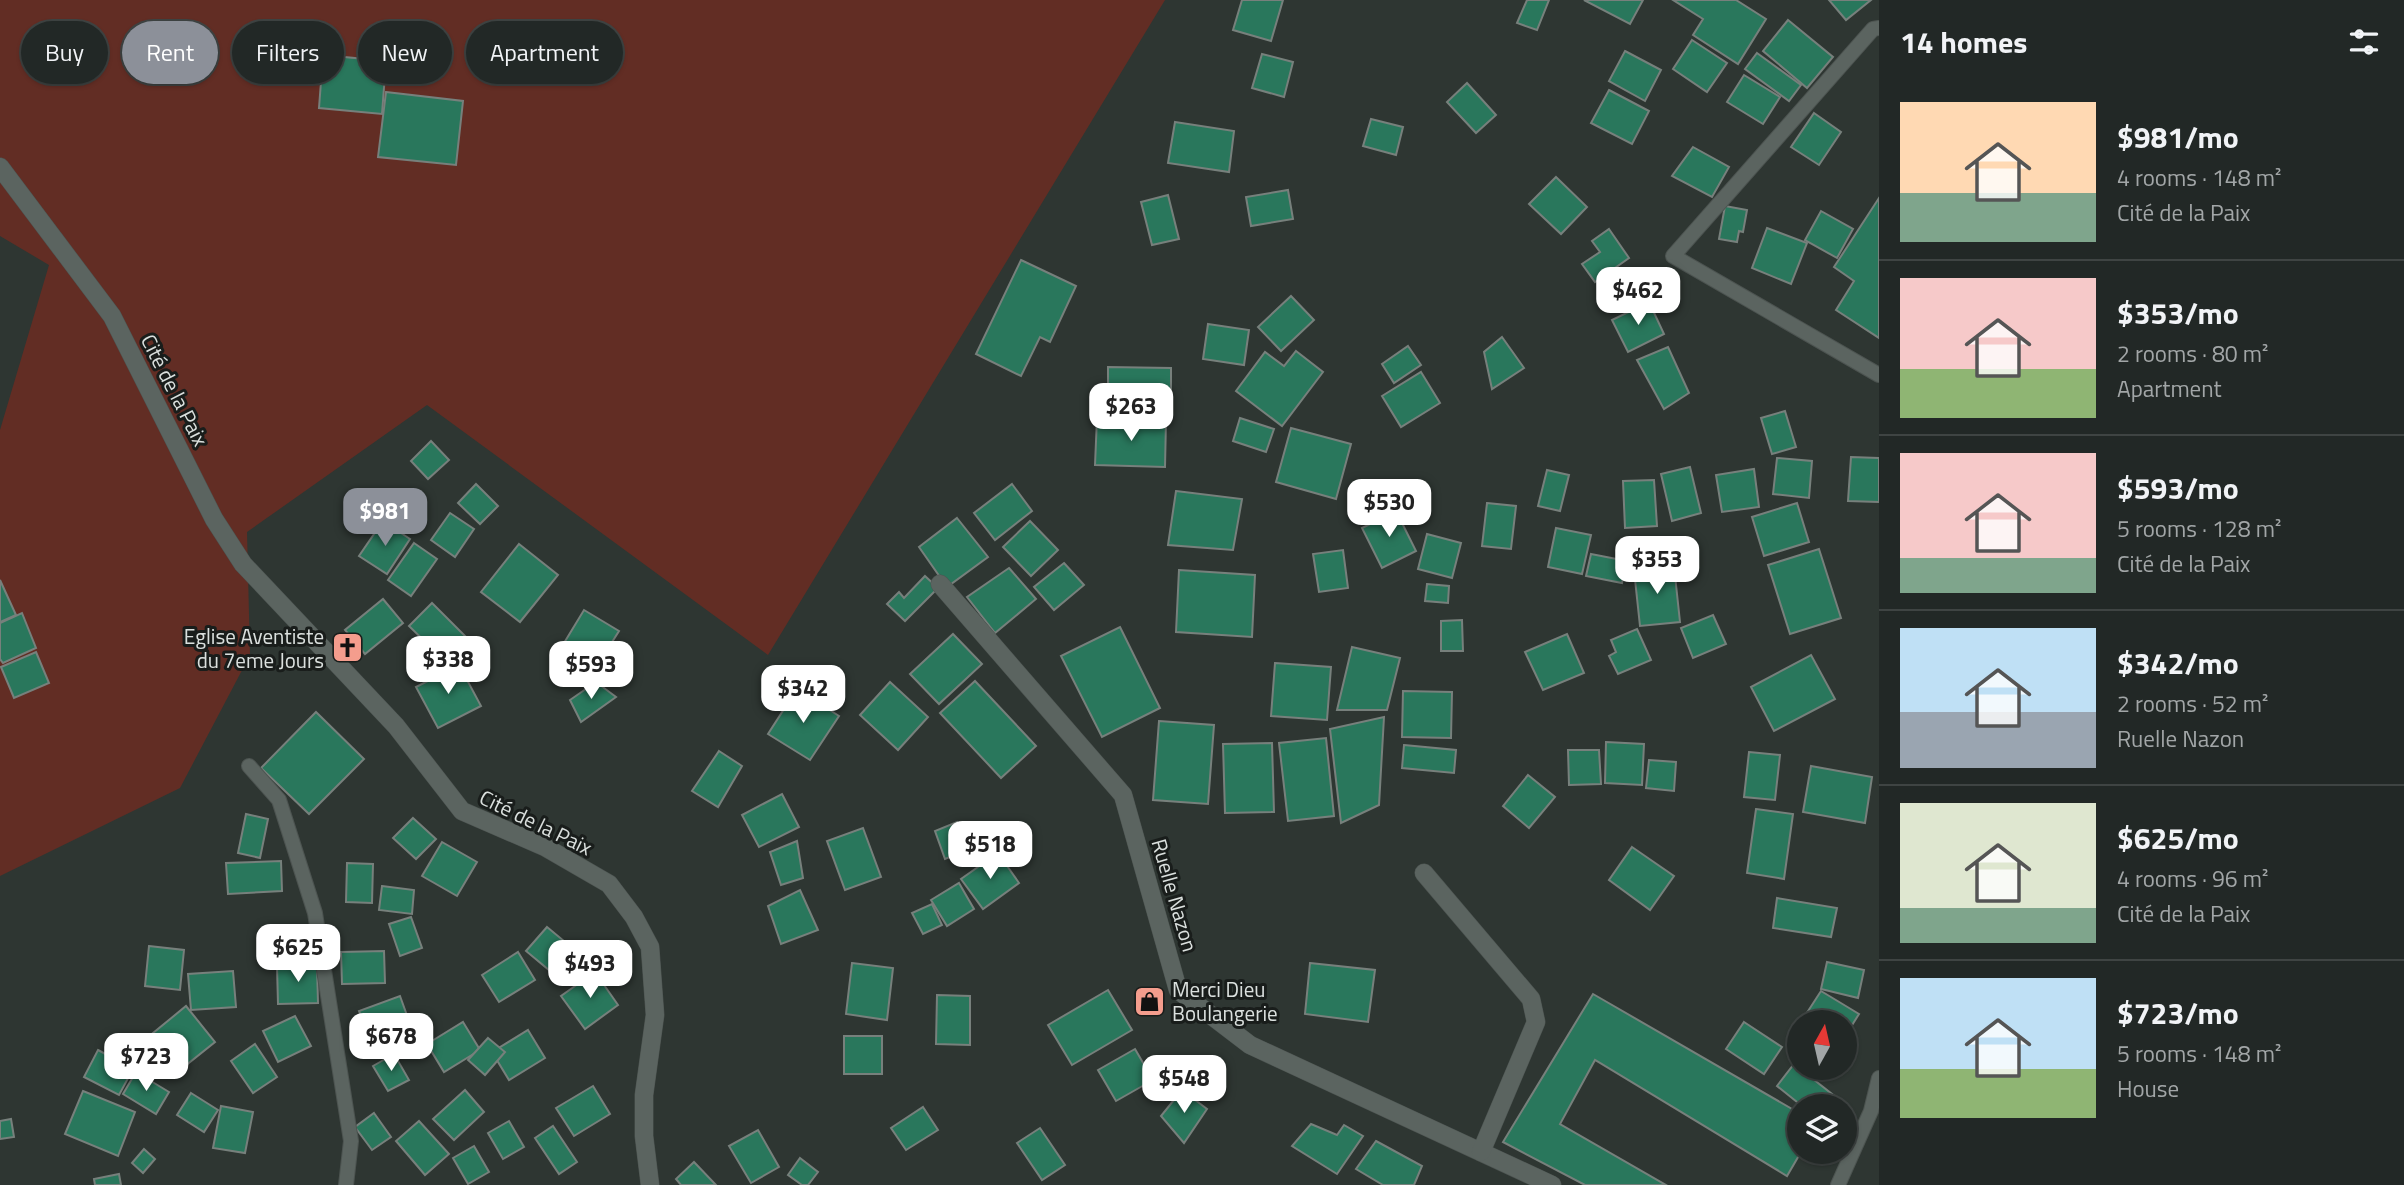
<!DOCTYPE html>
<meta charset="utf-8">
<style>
:root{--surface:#222826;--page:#2a302e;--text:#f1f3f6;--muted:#a2a6a7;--line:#3f4443;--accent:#8c9099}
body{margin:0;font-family:"Titillium Web",sans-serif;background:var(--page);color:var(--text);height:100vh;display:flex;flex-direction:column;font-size:26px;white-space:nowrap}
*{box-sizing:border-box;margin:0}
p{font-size:23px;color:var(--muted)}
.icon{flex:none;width:38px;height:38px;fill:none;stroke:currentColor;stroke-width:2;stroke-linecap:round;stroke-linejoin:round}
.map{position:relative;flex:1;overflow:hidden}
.panel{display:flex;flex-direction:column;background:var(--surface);width:525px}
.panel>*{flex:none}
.hud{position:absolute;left:21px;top:21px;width:665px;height:63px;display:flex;gap:14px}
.needle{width:46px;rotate:8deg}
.buttons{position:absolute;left:1787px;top:1010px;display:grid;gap:14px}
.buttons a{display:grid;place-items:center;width:70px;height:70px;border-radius:50%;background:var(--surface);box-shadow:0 2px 5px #0004,0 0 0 2px var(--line);font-size:35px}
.price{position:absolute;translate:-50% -60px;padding:0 16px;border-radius:14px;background:#fff;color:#222;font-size:23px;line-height:46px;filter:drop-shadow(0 2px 4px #0008)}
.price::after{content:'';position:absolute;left:50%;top:42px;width:21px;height:16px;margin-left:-10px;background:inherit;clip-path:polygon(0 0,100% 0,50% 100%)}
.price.on{background:var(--accent);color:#fff}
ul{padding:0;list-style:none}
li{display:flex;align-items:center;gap:21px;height:175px;padding:0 21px}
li+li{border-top:2px solid var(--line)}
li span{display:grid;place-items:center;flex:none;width:196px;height:140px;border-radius:0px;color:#555}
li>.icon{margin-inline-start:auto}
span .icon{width:84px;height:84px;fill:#fffc;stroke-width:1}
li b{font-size:30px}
h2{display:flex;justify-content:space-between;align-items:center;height:84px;padding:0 21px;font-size:30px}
.tag{padding:0 24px;border-radius:32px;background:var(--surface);box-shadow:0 2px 5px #0004,0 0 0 2px var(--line);font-size:24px;line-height:63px}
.tag.on{background:var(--accent);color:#fff}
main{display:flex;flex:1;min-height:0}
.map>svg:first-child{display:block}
.green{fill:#622d24}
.building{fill:#29775c;stroke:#77807c;stroke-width:2}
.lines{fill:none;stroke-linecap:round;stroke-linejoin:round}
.service-casing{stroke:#4d5451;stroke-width:16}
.minor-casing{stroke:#4d5451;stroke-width:19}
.service{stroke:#5b6460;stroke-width:14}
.minor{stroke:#5b6460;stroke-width:18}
.labels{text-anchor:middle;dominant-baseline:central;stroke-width:6;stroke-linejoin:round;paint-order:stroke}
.street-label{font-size:21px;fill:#dbe0de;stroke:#191d1b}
.poi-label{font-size:21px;fill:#dbe0de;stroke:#191d1b;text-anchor:end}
</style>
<main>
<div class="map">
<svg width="1879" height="1185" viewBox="0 0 1879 1185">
<rect width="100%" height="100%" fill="#2e3632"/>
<path class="green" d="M0 0H1165L768 655 427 405 247 532 250 655 180 788 0 876V653L13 625 0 590V430L49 265 0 236Z"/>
<g class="building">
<path d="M1242 0H1283L1271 41 1233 30Z"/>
<path d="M1527 0H1549L1537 30 1517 23Z"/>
<path d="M1584 0H1643L1630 24Z"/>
<path d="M1673 0H1736L1766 19 1738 64 1693 35 1703 19Z"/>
<path d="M1829 0H1871L1846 20Z"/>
<path d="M1788 20 1833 57 1807 88 1763 51Z"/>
<path d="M1692 40 1727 63 1707 92 1673 69Z"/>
<path d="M1625 51 1661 70 1645 101 1609 81Z"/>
<path d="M1757 53 1801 85 1789 101 1745 69Z"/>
<path d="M1262 54 1293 62 1284 97 1252 88Z"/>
<path d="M323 55 386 61 382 114 319 108Z"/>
<path d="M1744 75 1780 97 1763 124 1727 102Z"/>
<path d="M1467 83 1496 115 1476 133 1447 102Z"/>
<path d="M1609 90 1649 111 1632 144 1591 123Z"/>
<path d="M386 92 463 101 456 165 378 157Z"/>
<path d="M1814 113 1841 132 1819 165 1791 147Z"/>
<path d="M1371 119 1403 127 1396 155 1363 146Z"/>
<path d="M1175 122 1234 131 1229 172 1168 163Z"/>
<path d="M1693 147 1729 167 1712 197 1672 176Z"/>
<path d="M1556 177 1587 207 1561 234 1529 204Z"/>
<path d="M1288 190 1293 219 1251 226 1246 197Z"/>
<path d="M1168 195 1179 239 1152 245 1141 202Z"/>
<path d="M1879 198V338L1836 310 1854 281 1834 267Z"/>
<path d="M1725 206 1747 210 1743 232 1739 231 1737 242 1719 239Z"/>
<path d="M1821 211 1853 229 1837 258 1805 240Z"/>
<path d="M1767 228 1807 243 1791 284 1752 268Z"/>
<path d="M1609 229 1629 258 1595 282 1582 264 1600 252 1592 241Z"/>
<path d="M1021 260 1076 286 1050 342 1040 337 1021 376 976 354Z"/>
<path d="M1291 296 1314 320 1281 351 1258 327Z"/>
<path d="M1649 302 1664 334 1628 352 1612 320Z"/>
<path d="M1208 324 1249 330 1244 365 1203 359Z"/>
<path d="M1502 337 1524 368 1492 389 1484 352Z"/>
<path d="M1408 346 1421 365 1394 383 1382 364Z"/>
<path d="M1668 347 1689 393 1664 409 1637 360Z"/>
<path d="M1296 351 1323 372 1282 426 1236 391 1265 352 1284 366Z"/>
<path d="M1108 367 1171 368V413H1108Z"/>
<path d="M1421 372 1440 403 1401 427 1382 396Z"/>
<path d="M1785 411 1796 447 1772 454 1761 418Z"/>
<path d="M1097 418 1166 420 1165 467 1095 465Z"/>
<path d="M1240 418 1274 429 1266 452 1233 441Z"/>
<path d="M1291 428 1351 444 1336 499 1276 482Z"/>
<path d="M431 441 449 460 428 479 411 461Z"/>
<path d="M1851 457 1879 458V502L1848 501Z"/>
<path d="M1777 458 1812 461 1809 498 1773 494Z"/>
<path d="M1690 467 1701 513 1672 521 1661 474Z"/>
<path d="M1754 469 1759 507 1722 512 1716 475Z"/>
<path d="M1547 470 1569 475 1560 511 1538 506Z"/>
<path d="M1654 480 1657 526 1625 528 1623 481Z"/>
<path d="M476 484 498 506 480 524 458 503Z"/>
<path d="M1012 484 1032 511 995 540 974 513Z"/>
<path d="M1176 491 1242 499 1233 550 1168 545Z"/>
<path d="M1487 503 1516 506 1511 549 1482 546Z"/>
<path d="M1797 503 1809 542 1764 556 1752 517Z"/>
<path d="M1396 511 1416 551 1382 568 1362 528Z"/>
<path d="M450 513 474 529 455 557 431 540Z"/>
<path d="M957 518 988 557 947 587 919 547Z"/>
<path d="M383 521 410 539 387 574 359 556Z"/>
<path d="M1030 521 1058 550 1031 576 1003 547Z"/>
<path d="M1556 528 1591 535 1582 574 1548 567Z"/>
<path d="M1427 534 1461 543 1452 578 1418 569Z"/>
<path d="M414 543 437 559 411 596 388 580Z"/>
<path d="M519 544 558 575 520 622 481 592Z"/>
<path d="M1819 549 1841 618 1790 634 1768 565Z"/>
<path d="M1343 550 1348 588 1319 592 1313 554Z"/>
<path d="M1591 554 1627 561 1622 583 1586 576Z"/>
<path d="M1064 563 1084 585 1054 610 1034 587Z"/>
<path d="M1674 566 1680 622 1640 626 1634 570Z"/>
<path d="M1009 568 1036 599 995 633 967 597Z"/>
<path d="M1179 570 1255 575 1252 637 1176 632Z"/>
<path d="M925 576 938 588 905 621 887 604 899 592 904 598Z"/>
<path d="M0 580 16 615 0 622Z"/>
<path d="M1427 584 1449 586 1448 603 1425 601Z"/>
<path d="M383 599 403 623 365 654 345 630Z"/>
<path d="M432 603 467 638 444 660 409 626Z"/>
<path d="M584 610 619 631 595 669 561 648Z"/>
<path d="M22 613 36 648 3 663 0 659V623Z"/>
<path d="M1713 615 1726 644 1693 658 1681 628Z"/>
<path d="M1462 620 1463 651H1441V621Z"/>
<path d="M1120 627 1160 708 1102 737 1061 656Z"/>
<path d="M1637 629 1651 660 1618 674 1609 656 1616 652 1611 640Z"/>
<path d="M953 634 982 664 939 704 910 674Z"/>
<path d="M1567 634 1584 673 1543 690 1525 652Z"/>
<path d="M1352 647 1400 658 1387 710H1337Z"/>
<path d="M36 652 49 683 14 698 1 667Z"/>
<path d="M1811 655 1835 699 1774 731 1751 687Z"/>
<path d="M1275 663 1331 667 1327 720 1271 716Z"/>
<path d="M459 665 481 706 438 728 416 687Z"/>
<path d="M975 681 1036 746 1001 778 940 713Z"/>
<path d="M596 682 616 697 581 722 570 700Z"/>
<path d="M890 682 928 717 898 750 860 715Z"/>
<path d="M797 689 839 716 810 760 768 734Z"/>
<path d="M1403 691 1452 692 1451 738 1402 737Z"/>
<path d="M316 712 364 759 309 814 261 768Z"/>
<path d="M1384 717 1379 805 1341 823 1330 729Z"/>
<path d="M1159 721 1214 725 1208 804 1153 800Z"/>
<path d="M1326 738 1334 816 1288 821 1279 743Z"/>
<path d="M1606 742 1644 744 1642 785 1605 783Z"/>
<path d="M1272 743 1274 812 1225 813 1223 744Z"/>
<path d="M1404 745 1456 750 1454 773 1402 768Z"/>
<path d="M1568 750H1599L1601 784 1569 785Z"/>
<path d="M719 751 742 766 718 807 692 791Z"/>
<path d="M1749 752 1780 755 1775 800 1744 797Z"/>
<path d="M1649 760 1676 762 1674 791 1646 788Z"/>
<path d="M1811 766 1872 777 1865 823 1803 812Z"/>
<path d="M1528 775 1555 797 1529 828 1503 806Z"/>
<path d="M782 794 799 827 759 847 742 815Z"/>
<path d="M1756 809 1793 814 1784 879 1747 873Z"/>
<path d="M246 814 268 819 260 858 238 853Z"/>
<path d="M413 818 436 839 416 859 393 838Z"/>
<path d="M957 822 968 850 945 859 935 831Z"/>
<path d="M863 828 881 877 845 890 827 841Z"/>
<path d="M797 841 803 878 781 885 770 852Z"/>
<path d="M442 842 477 862 457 896 422 876Z"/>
<path d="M1632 847 1674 876 1650 910 1609 880Z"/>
<path d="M998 853 1019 883 983 909 961 879Z"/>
<path d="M281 861 282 891 228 894 226 863Z"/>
<path d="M347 863 373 864 372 903 346 902Z"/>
<path d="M959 883 974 909 947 926 931 900Z"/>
<path d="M382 886 414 890 412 914 379 910Z"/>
<path d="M800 890 818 930 781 944 768 906Z"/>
<path d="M1777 898 1837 908 1831 937 1773 928Z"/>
<path d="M932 904 942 925 923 934 912 913Z"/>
<path d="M411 917 422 948 400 956 389 924Z"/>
<path d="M547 927 570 946 549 970 526 951Z"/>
<path d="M149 946 184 950 180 990 145 986Z"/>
<path d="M384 951 385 983 342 984 341 952Z"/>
<path d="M518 952 535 980 499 1002 482 975Z"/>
<path d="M1827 962 1864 970 1858 998 1821 989Z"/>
<path d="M852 963 893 968 887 1020 846 1014Z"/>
<path d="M1310 963 1375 970 1368 1022 1305 1014Z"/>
<path d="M317 965 318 1003 278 1004 277 966Z"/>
<path d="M233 971 236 1007 191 1010 188 974Z"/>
<path d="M595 972 618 1005 585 1029 561 996Z"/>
<path d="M1108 990 1132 1030 1072 1065 1048 1025Z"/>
<path d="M1821 991 1859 1014 1844 1038V1022H1801Z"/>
<path d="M1593 994 1799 1113 1801 1152 1787 1176 1595 1060 1560 1124 1666 1185H1585L1503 1142Z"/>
<path d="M937 995 970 996V1045L936 1044Z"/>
<path d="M400 996 409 1021 369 1036 359 1011Z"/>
<path d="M186 1006 215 1042 175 1074 147 1038Z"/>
<path d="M295 1016 311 1046 278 1062 263 1031Z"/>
<path d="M463 1022 480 1050 444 1072 427 1044Z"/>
<path d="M1744 1022 1782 1047 1764 1074 1726 1049Z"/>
<path d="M528 1030 545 1058 509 1080 492 1052Z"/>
<rect x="844" y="1036" width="38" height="38"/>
<path d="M488 1038 505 1052 485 1075 468 1060Z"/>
<path d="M255 1044 277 1077 253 1093 231 1061Z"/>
<path d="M1135 1049 1153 1080 1116 1101 1098 1070Z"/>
<path d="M98 1050 133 1069 119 1095 84 1077Z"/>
<path d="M394 1054 409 1080 388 1091 373 1066Z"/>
<path d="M1794 1064 1837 1098 1830 1106H1802L1777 1086Z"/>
<path d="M136 1072 169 1092 156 1114 123 1094Z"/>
<path d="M593 1086 610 1114 574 1136 556 1108Z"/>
<path d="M465 1090 484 1112 454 1140 433 1119Z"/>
<path d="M1182 1090 1207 1109 1184 1143 1161 1116Z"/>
<path d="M83 1091 135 1112 118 1156 65 1134Z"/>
<path d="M191 1093 218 1110 204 1132 177 1115Z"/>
<path d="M221 1106 253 1112 245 1153 213 1148Z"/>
<path d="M923 1107 938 1130 906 1150 891 1128Z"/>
<path d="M374 1113 391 1137 372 1150 355 1127Z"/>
<path d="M11 1119 14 1137 0 1139V1121Z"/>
<path d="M419 1121 449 1154 425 1175 396 1141Z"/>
<path d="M509 1121 524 1147 503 1159 488 1133Z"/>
<path d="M1311 1124 1337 1135 1344 1125 1363 1136 1337 1174 1292 1146Z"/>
<path d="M553 1126 577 1162 559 1174 535 1138Z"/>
<path d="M1040 1128 1065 1165 1042 1180 1017 1143Z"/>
<path d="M758 1130 779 1167 751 1183 729 1146Z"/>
<path d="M1376 1141 1422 1166 1414 1185H1383L1356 1169Z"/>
<path d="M474 1146 489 1172 468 1184 453 1158Z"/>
<path d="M144 1149 155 1159 143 1173 132 1163Z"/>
<path d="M800 1158 818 1172 808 1185H802L788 1175Z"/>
<path d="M694 1162 716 1185H681L676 1179Z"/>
<path d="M119 1174 121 1185H95L94 1179Z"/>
</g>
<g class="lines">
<defs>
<g id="service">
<path d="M1879 28 1873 29 1673 256 1879 375"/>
<path d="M249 766 279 800 315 913 351 1141 346 1185"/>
<path d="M1838 1185 1871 1111 1879 1078"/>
</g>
<g id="minor">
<path d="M0 167 112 316 214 519 243 564 396 726 462 811 545 847 609 884 634 917 650 947 655 1015 644 1095V1136L650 1185"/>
<path d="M940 584 1123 795 1178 990 1250 1045 1552 1185"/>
<path d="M1424 873 1531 999 1536 1022 1481 1152"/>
</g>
</defs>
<use href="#service" class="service-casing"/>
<use href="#minor" class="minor-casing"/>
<use href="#service" class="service"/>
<use href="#minor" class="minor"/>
</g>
<defs>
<symbol id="church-square" viewBox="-11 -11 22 22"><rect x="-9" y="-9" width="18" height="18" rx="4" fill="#f49d8d" stroke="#191d1b"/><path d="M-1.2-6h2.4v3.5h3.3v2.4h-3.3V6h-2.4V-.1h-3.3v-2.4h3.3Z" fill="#111"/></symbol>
<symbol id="shop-square" viewBox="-11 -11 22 22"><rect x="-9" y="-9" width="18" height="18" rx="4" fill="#f49d8d" stroke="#191d1b"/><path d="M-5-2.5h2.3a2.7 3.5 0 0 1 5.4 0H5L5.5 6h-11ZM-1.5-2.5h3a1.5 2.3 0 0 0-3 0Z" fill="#111"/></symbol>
</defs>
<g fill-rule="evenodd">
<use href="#church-square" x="330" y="630" width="35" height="35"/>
<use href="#shop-square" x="1132" y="984" width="35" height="35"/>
</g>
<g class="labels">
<g class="street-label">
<text transform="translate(175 390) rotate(63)">Cité de la Paix</text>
<text transform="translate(536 822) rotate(26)">Cité de la Paix</text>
<text transform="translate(1175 895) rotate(74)">Ruelle Nazon</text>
</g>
<g class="poi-label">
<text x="324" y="636">Eglise Aventiste<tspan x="324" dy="24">du 7eme Jours</tspan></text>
<text x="1172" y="989" text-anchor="start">Merci Dieu<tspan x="1172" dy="24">Boulangerie</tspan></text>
</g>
</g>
</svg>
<div class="buttons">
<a><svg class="needle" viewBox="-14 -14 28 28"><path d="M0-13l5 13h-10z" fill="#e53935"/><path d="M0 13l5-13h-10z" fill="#a2a6a7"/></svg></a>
<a><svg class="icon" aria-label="layers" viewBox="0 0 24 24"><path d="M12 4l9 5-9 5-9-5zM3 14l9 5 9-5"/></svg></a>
</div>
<b class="price" style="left:1638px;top:327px">$462</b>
<b class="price" style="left:1131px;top:443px">$263</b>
<b class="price" style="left:1389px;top:539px">$530</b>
<b class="price on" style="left:385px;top:548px">$981</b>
<b class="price" style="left:1657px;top:596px">$353</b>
<b class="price" style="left:448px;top:696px">$338</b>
<b class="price" style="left:591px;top:701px">$593</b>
<b class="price" style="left:803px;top:725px">$342</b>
<b class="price" style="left:990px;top:881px">$518</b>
<b class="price" style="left:298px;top:984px">$625</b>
<b class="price" style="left:590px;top:1000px">$493</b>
<b class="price" style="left:391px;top:1073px">$678</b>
<b class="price" style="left:146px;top:1093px">$723</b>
<b class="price" style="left:1184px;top:1115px">$548</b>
<div class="hud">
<a class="tag">Buy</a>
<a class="tag on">Rent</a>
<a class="tag">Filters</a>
<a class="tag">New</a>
<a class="tag">Apartment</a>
</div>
</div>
<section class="panel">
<h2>14 homes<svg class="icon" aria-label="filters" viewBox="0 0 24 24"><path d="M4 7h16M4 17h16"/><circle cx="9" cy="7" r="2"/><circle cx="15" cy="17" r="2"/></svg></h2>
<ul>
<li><span style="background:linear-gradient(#ffd9b3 65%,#7fa58c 0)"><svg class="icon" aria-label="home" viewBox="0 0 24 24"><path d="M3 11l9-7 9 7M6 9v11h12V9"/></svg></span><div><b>$981/mo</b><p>4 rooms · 148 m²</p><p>Cité de la Paix</p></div></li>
<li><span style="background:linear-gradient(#f6c9c9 65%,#8fb573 0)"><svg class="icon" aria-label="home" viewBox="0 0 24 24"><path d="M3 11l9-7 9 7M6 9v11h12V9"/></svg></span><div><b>$353/mo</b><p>2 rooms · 80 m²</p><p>Apartment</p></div></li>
<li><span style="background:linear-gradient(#f6c9c9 75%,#7fa58c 0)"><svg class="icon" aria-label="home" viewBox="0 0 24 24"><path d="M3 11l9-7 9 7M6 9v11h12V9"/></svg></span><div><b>$593/mo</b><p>5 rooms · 128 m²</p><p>Cité de la Paix</p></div></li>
<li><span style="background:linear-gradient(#bfe0f5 60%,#9aa5b1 0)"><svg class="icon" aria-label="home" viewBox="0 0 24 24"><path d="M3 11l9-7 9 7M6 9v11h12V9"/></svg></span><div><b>$342/mo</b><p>2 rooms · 52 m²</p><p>Ruelle Nazon</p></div></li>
<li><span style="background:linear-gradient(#dfe7d0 75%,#7fa58c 0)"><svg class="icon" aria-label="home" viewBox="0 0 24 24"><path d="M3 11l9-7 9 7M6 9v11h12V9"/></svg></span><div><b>$625/mo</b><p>4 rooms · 96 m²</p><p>Cité de la Paix</p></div></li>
<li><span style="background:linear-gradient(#bfe0f5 65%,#8fb573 0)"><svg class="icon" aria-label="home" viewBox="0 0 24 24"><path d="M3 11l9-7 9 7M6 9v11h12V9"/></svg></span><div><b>$723/mo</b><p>5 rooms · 148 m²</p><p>House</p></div></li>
</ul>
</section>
</main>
